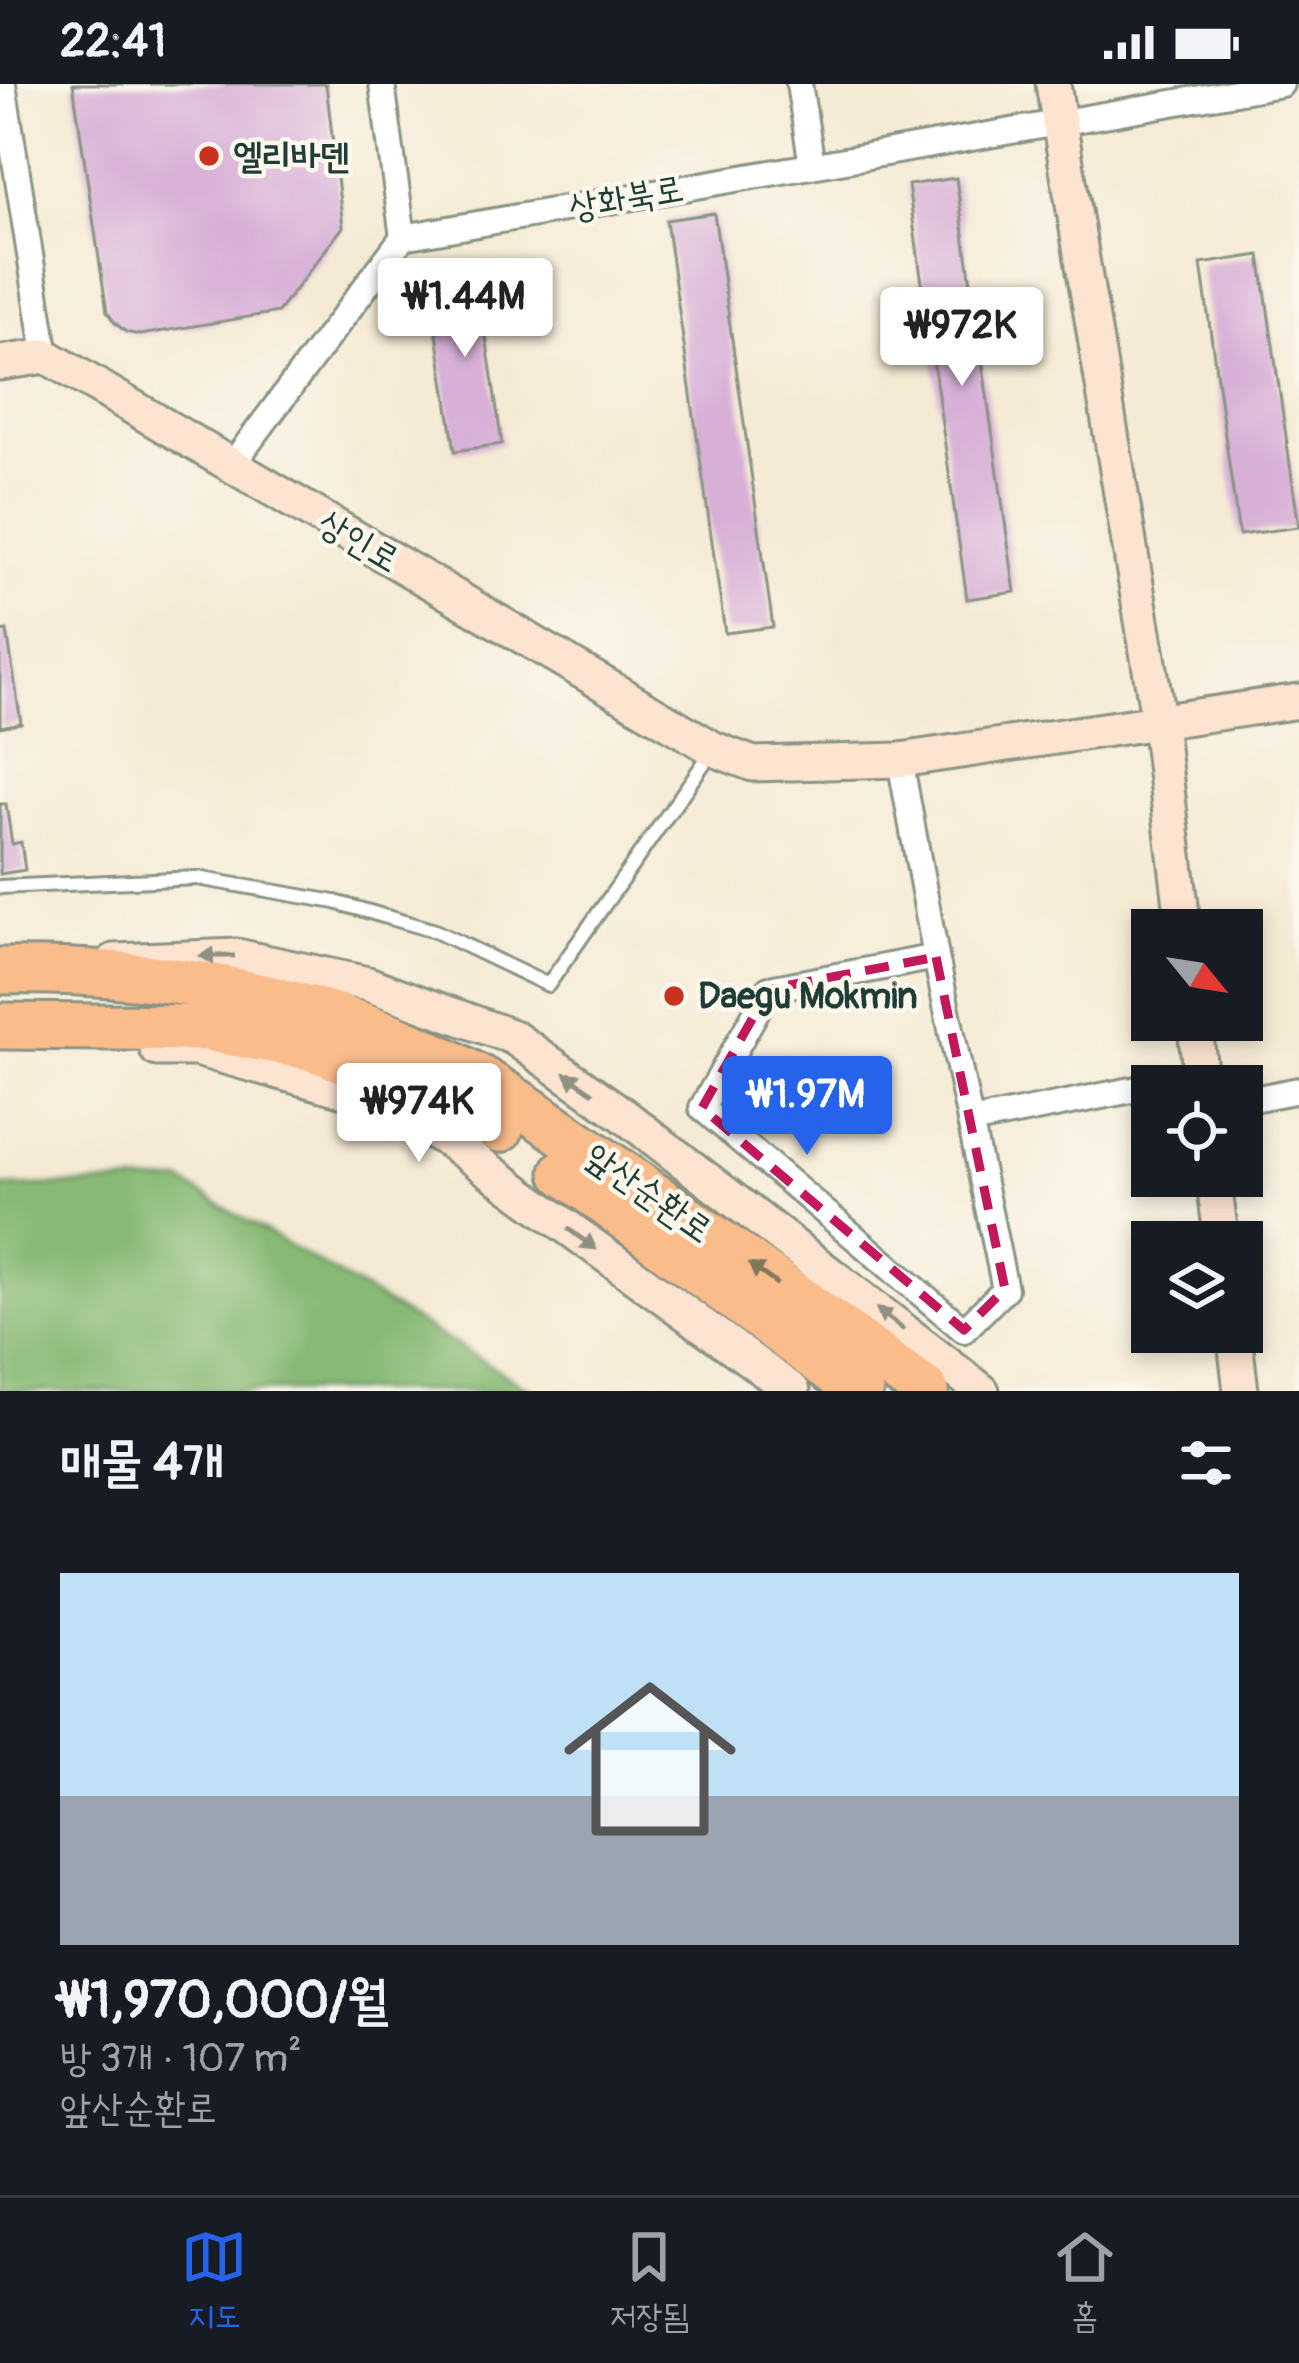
<!DOCTYPE html>
<html lang="ko">
<meta charset="utf-8">
<style>
:root{--surface:#171b24;--page:#242831;--text:#f1f3f6;--muted:#9ea1a6;--line:#363941;--accent:#2563eb}
body{margin:0;font-family:Pangolin,"Poor Story",sans-serif;background:var(--page);color:var(--text);height:100vh;display:flex;flex-direction:column;font-size:45px;white-space:nowrap}
*{box-sizing:border-box;margin:0}
p{font-size:39px;color:var(--muted)}
.icon{flex:none;width:66px;height:66px;fill:none;stroke:currentColor;stroke-width:2;stroke-linecap:round;stroke-linejoin:round}
.map{position:relative;height:1307px;overflow:hidden}
.panel{display:flex;flex-direction:column;background:var(--surface);flex:1}
.panel>*{flex:none}
.needle{width:78px;rotate:120deg}
.controls{position:absolute;left:1131px;top:825px;display:grid;gap:24px}
.controls a{display:grid;place-items:center;width:132px;height:132px;border-radius:0px;background:var(--surface);box-shadow:0 6px 18px #0003;font-size:60px}
.price{position:absolute;translate:-50% -102px;padding:0 27px;border-radius:12px;background:#fff;color:#222;font-size:39px;line-height:78px;filter:drop-shadow(0 3px 6px #0008)}
.price::after{content:'';position:absolute;left:50%;top:72px;width:36px;height:27px;margin-left:-18px;background:inherit;clip-path:polygon(0 0,100% 0,50% 100%)}
.price.selected{background:var(--accent);color:#fff}
ul{padding:0;list-style:none}
li{display:grid;align-content:center;gap:24px;height:636px;padding:0 60px}
li span{display:grid;place-items:center;height:372px;border-radius:0px;color:#555}
li>.icon{margin-inline-start:auto}
span .icon{width:216px;height:216px;fill:#fffc;stroke-width:1}
li b{font-size:51px}
h2{display:flex;justify-content:space-between;align-items:center;height:144px;padding:0 60px;font-size:51px}
.status{display:flex;justify-content:space-between;align-items:center;height:84px;padding:0 60px;background:var(--surface);direction:ltr}
.status svg{height:33px;fill:currentColor}
.menu{display:flex;justify-content:space-around;align-items:center;height:168px;border-top:3px solid var(--line);background:var(--surface);font-size:33px;color:var(--muted)}
.menu a{display:grid;justify-items:center;gap:6px}
.menu .selected{color:var(--accent)}
.map>svg:first-child{display:block}
.forest{fill:#88ba74;stroke:#547c54;stroke-width:3}
.building{fill:#d7afd7}
.lines{fill:none;stroke-linecap:round;stroke-linejoin:round}
.lane-casing{stroke:#8a9484;stroke-width:18}
.street-casing{stroke:#8a9484;stroke-width:30}
.secondary-casing{stroke:#8a9484;stroke-width:39}
.highway-casing{stroke:#8a9484;stroke-width:51}
.lane{stroke:#fff;stroke-width:12}
.street{stroke:#fff;stroke-width:24}
.secondary{stroke:#fde4d1;stroke-width:33}
.highway{stroke:#fabc8b;stroke-width:45}
.oneway{fill:#8e9082}
.oneway2{fill:#82765b}
.marked{fill:none;stroke:#c2185b;stroke-width:9;stroke-dasharray:24 15;stroke-linejoin:round}
.poi-dot{fill:#c8321e;stroke:#fbf7ec;stroke-width:4.5}
.labels{text-anchor:middle;dominant-baseline:central;stroke-width:9;stroke-linejoin:round;paint-order:stroke}
.poi-label{font-size:36px;font-weight:bold;fill:#1f3d34;stroke:#fbf7ec;text-anchor:start}
.street-label{font-size:36px;fill:#1f3d34;stroke:#fbf7ec}
</style>
<div class="status"><b>22:41</b><svg viewBox="0 0 49 12"><path d="M0 12V9h3v3zM5 12V6h3v6zM10 12V3h3v9zM15 12V0h3v12zM26 1h20v11H26zM47 4h2v5h-2z"/></svg></div>
<div class="map">
<svg width="1299" height="1307" viewBox="0 0 1299 1307">
<rect width="100%" height="100%" fill="#fbf7ec"/>
<filter id="ink" filterUnits="userSpaceOnUse"><feTurbulence type="fractalNoise" baseFrequency=".00833" numOctaves="2"/><feDisplacementMap in="SourceGraphic" scale="24" xChannelSelector="R" yChannelSelector="G"/><feConvolveMatrix kernelMatrix="1 2 1 2 8 2 1 2 1" color-interpolation-filters="sRGB"/></filter>
<filter id="wash" filterUnits="userSpaceOnUse"><feTurbulence type="fractalNoise" baseFrequency=".004" numOctaves="4" result="noise"/><feDisplacementMap in="SourceGraphic" scale="48" xChannelSelector="R" yChannelSelector="G"/><feGaussianBlur stdDeviation="2.7" result="paint"/><feColorMatrix in="noise" values="0 0 0 0 0 0 0 0 0 0 0 0 0 0 0 0 0 1.4 0 .05"/><feComposite in="paint" operator="in"/></filter>
<g filter="url(#wash)">
<rect width="100%" height="100%" fill="#f5ead4"/>
<path class="forest" d="M182 1098 533 1307H0V1103Z"/>
<g id="blocks">
<g class="building">
<path d="M73 0H326L343 143 278 228 140 251 126 248 115 239 107 228Z"/>
<path d="M956 94 1015 508 967 515 908 101Z"/>
<path d="M714 129 773 543 725 549 666 136Z"/>
<path d="M1260 171 1299 443 1239 451 1201 180Z"/>
<path d="M476 185 502 360 455 367 428 192Z"/>
<path d="M7 547 21 639 0 643V548Z"/>
<path d="M0 720H6L12 760 21 758 25 786 0 790Z"/>
</g>
</g>
</g>
<g filter="url(#ink)">
<use href="#blocks" fill-opacity="0" stroke="#8a9484" stroke-width="3"/>
<g class="lines">
<defs>
<path id="lane" d="M0 803 197 794 335 818 435 847 548 901 711 669"/>
<g id="street">
<path d="M3 0 46 272"/>
<path d="M382 0 403 153"/>
<path d="M799 0 812 81"/>
<path d="M231 382 403 153 1281 0"/>
<path d="M900 676 936 873 769 905 702 1024 964 1246 1005 1205 936 873"/>
<path d="M1154 1002 1201 993"/>
<path d="M1242 1017 1299 1006"/>
<path d="M970 1038 1152 1002"/>
</g>
<g id="secondary">
<path d="M1053 0 1159 639 1184 846"/>
<path d="M0 279 46 272 714 665 753 680 900 676 1299 617"/>
<path d="M114 877 237 872 368 900 513 953 622 1030 982 1307"/>
<path d="M1194 936 1202 1002"/>
<path d="M157 965H196L358 1010 446 1055 793 1307"/>
<path d="M1213 1092 1222 1158"/>
<path d="M1234 1248 1241 1307"/>
</g>
<g id="highway">
<path d="M0 887C160 884 336 914 477 993 524 1020 569 1054 614 1084 719 1156 822 1232 926 1307"/>
<path d="M0 942 206 944 310 963 465 1021 500 1045"/>
<path d="M564 1088 860 1307"/>
</g>
</defs>
<use href="#lane" class="lane-casing"/>
<use href="#street" class="street-casing"/>
<use href="#secondary" class="secondary-casing"/>
<use href="#highway" class="highway-casing"/>
<use href="#lane" class="lane"/>
<use href="#street" class="street"/>
<use href="#secondary" class="secondary"/>
<use href="#highway" class="highway"/>
</g>
<defs><path id="oneway-solid" d="M-6-.8H1V-3.2L6.5 0L1 3.2V.8H-6Z" transform="scale(3)"/></defs>
<g class="oneway">
<use href="#oneway-solid" transform="translate(217 872) rotate(180)"/>
<use href="#oneway-solid" transform="translate(579 999) rotate(-145)"/>
<use href="#oneway-solid" transform="translate(582 1155) rotate(36)"/>
<use href="#oneway-solid" transform="translate(890 1235) rotate(-142)"/>
</g>
<use class="oneway2" href="#oneway-solid" transform="translate(763 1190) rotate(-144)"/>
</g>
<path class="marked" d="M936 873 1005 1205 964 1246 702 1024 769 905Z"/>
<g class="poi-dot">
<circle cx="209" cy="72" r="12"/>
<circle cx="674" cy="912" r="12"/>
</g>
<g class="labels">
<g class="poi-label">
<text x="233" y="72">엘리바덴</text>
<text x="698" y="912">Daegu Mokmin</text>
</g>
<g class="street-label">
<text transform="translate(626 114) rotate(-10)">상화북로</text>
<text transform="translate(359 457) rotate(30)">상인로</text>
<text transform="translate(649 1109) rotate(35)">앞산순환로</text>
</g>
</g>
</svg>
<div class="controls">
<a><svg class="needle" viewBox="-14 -14 28 28"><path d="M0-13l5 13h-10z" fill="#e53935"/><path d="M0 13l5-13h-10z" fill="#9ea1a6"/></svg></a>
<a><svg class="icon" aria-label="locate" viewBox="0 0 24 24"><circle cx="12" cy="12" r="6"/><path d="M12 2v4M12 18v4M2 12h4M18 12h4"/></svg></a>
<a><svg class="icon" aria-label="layers" viewBox="0 0 24 24"><path d="M12 4l9 5-9 5-9-5zM3 14l9 5 9-5"/></svg></a>
</div>
<b class="price" style="left:465px;top:276px">₩1.44M</b>
<b class="price" style="left:962px;top:305px">₩972K</b>
<b class="price selected" style="left:807px;top:1074px">₩1.97M</b>
<b class="price" style="left:419px;top:1081px">₩974K</b>
</div>
<section class="panel">
<h2>매물 4개<svg class="icon" aria-label="filters" viewBox="0 0 24 24"><path d="M4 7h16M4 17h16"/><circle cx="9" cy="7" r="2"/><circle cx="15" cy="17" r="2"/></svg></h2>
<ul>
<li><span style="background:linear-gradient(#bfe0f5 60%,#9aa5b1 0)"><svg class="icon" aria-label="home" viewBox="0 0 24 24"><path d="M3 11l9-7 9 7M6 9v11h12V9"/></svg></span><div><b>₩1,970,000/월</b><p>방 3개 · 107 m²</p><p>앞산순환로</p></div></li>
</ul>
</section>
<nav class="menu">
<a class="selected"><svg class="icon" aria-label="map" viewBox="0 0 24 24"><path d="M3 6l6-2 6 2 6-2v14l-6 2-6-2-6 2zM9 4v14M15 6v14"/></svg>지도</a>
<a><svg class="icon" aria-label="saved" viewBox="0 0 24 24"><path d="M7 4h10v16l-5-4-5 4z"/></svg>저장됨</a>
<a><svg class="icon" aria-label="home" viewBox="0 0 24 24"><path d="M3 11l9-7 9 7M6 9v11h12V9"/></svg>홈</a>
</nav>
